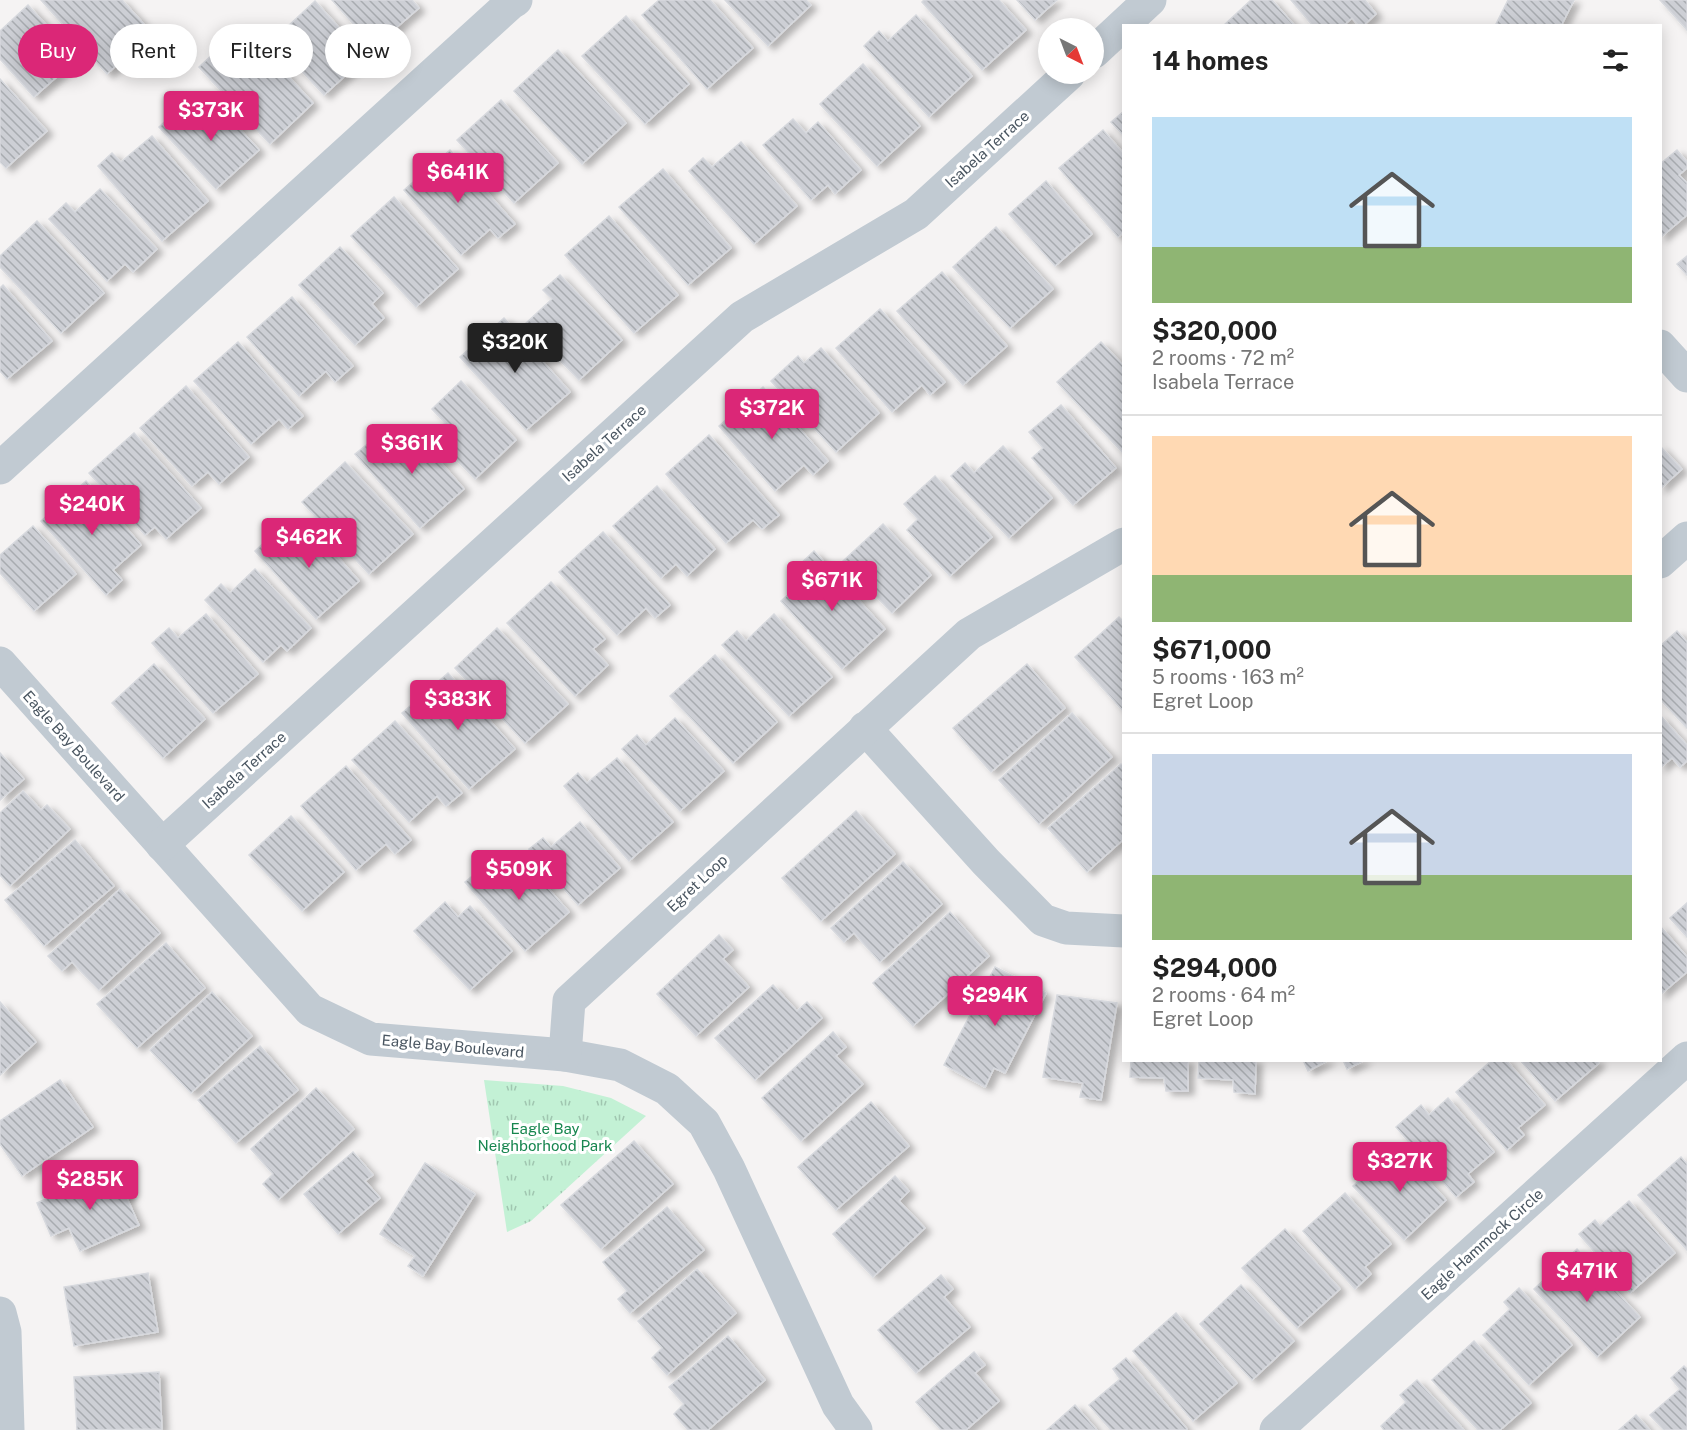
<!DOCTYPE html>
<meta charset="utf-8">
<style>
:root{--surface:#fff;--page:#f2f2f2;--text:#222;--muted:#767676;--line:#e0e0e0;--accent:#db2777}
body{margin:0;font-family:"Public Sans",sans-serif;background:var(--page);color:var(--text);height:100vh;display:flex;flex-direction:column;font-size:22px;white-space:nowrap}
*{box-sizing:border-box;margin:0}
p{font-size:20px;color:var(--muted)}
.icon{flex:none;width:33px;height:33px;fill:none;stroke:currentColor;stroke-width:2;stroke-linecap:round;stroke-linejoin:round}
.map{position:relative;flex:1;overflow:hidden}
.drawer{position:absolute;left:1122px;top:24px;width:540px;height:1038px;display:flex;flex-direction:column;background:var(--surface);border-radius:0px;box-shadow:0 3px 15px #0003}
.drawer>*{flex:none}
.banner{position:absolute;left:18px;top:24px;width:570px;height:54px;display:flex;gap:12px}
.needle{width:39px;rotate:138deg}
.tools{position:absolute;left:1038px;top:18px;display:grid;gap:12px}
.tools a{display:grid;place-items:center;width:66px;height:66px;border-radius:50%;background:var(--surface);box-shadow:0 3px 15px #0003;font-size:30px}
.price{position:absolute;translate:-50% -51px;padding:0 14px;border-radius:6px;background:var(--accent);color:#fff;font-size:20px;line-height:39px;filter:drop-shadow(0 2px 3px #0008)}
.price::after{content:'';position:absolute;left:50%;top:36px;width:18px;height:14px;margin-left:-9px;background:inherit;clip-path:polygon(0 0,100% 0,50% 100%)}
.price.on{background:#222;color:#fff}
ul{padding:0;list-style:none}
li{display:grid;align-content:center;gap:12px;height:318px;padding:0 30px}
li+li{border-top:2px solid var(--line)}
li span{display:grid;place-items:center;height:186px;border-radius:0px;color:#555}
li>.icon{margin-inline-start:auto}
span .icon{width:108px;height:108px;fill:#fffc;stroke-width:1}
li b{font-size:26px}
h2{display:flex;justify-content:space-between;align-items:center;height:72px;padding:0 30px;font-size:26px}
.tag{padding:0 21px;border-radius:27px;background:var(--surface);box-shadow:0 3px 15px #0003;font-size:21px;line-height:54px}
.tag.on{background:var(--accent);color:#fff}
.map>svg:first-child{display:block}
.grass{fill:url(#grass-tufts)}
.building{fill:url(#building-back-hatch);stroke:#d7d9de;stroke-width:1.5;filter:url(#shadow)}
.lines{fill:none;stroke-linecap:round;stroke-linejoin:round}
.street{stroke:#c1cad2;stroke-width:33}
.labels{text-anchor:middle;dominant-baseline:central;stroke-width:6;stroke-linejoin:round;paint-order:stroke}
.street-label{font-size:15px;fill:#4a5661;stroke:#fff}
.park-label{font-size:15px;fill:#17864f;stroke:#fff}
</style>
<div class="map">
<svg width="1687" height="1430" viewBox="0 0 1687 1430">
<defs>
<pattern id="grass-tufts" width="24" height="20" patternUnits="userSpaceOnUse" patternTransform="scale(1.5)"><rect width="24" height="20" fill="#c3f1d5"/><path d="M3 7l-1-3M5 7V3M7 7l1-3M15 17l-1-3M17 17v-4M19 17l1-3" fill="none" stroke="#a0c6b0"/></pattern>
<pattern id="building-back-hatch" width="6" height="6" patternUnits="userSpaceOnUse" patternTransform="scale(1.5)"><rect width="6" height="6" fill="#cdcfd5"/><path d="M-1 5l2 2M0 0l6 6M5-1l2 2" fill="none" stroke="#a8abb0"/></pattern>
<filter id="shadow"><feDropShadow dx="6" dy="4" stdDeviation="3" flood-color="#0004"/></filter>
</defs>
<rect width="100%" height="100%" fill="#f5f3f3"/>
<path class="grass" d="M484 1080 563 1086 611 1098 646 1116 531 1221 507 1232Z"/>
<g class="building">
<path d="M41 0H122L152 33 107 74Z"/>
<path d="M332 0H412L419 8 374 47Z"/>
<path d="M659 0H710L753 48 707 89 642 15Z"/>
<path d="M725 0H806L811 5 768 46Z"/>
<path d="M924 0H999L1026 30 982 70 922 2Z"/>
<path d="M1017 0H1057L1035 20Z"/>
<path d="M1251 0H1272L1295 26H1223Z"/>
<path d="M1291 0H1365L1376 14 1363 26H1359L1352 18 1343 26H1313Z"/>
<path d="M1508 0H1574L1561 26H1495Z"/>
<path d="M1660 0H1687V30Z"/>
<path d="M315 1 366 57 324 95 273 40Z"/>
<path d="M28 5 77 59 34 97 0 59V31Z"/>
<path d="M916 15 972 76 929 117 864 46 879 31 888 41Z"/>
<path d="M626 16 689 84 645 124 582 56Z"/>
<path d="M252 37 313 103 270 144 199 67 215 52 225 62Z"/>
<path d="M558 50 626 123 582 164 514 91Z"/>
<path d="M863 64 920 126 877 166 820 104Z"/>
<path d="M0 79 47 131 6 168 0 162Z"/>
<path d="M210 97 259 150 216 189 159 127 174 113 183 123Z"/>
<path d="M501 100 558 163 514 203 457 140Z"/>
<path d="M1124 111V136L1111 122Z"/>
<path d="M793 119 806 133 818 122 861 170 835 194 828 185 811 200 763 145Z"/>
<path d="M1103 130 1124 154V232L1118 237 1059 168Z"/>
<path d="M152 136 208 201 162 241 98 166 112 153 121 162Z"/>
<path d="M741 142 797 206 754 244 689 171 703 158 712 167Z"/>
<path d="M450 150 515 224 498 238 490 229 461 255 404 190Z"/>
<path d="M1677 150 1687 162V168L1679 175 1687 183V215L1660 238V164Z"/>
<path d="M663 169 731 248 688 285 619 207Z"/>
<path d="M1046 181 1092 234 1055 266 1009 214Z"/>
<path d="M100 189 157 249 133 272 125 264 107 281 49 219 66 203 75 212Z"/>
<path d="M394 197 458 269 416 307 351 236Z"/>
<path d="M609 216 678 295 634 333 565 255Z"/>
<path d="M37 221 104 293 61 333 0 267V256Z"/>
<path d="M996 227 1053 289 1010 328 953 267Z"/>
<path d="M340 247 383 293 372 304 384 318 355 345 299 285Z"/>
<path d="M1687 256V275L1677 264Z"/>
<path d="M942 272 1007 346 963 385 897 311Z"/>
<path d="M560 275 622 340 579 380 525 324 552 299 543 290Z"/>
<path d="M3 285 52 341 7 379 0 371V288Z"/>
<path d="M292 297 353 366 335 382 326 371 299 396 247 337Z"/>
<path d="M880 309 945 382 930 395 922 385 892 412 836 348Z"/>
<path d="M504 318 570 392 526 430 460 357Z"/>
<path d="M238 342 303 416 288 429 279 419 251 444 194 381Z"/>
<path d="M1101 342 1124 366V454L1057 382Z"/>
<path d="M821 348 879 413 836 452 771 381 798 356 804 363Z"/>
<path d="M461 381 516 440 475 479 432 434 445 423 432 409Z"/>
<path d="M186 386 249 457 219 484 208 472 192 486 140 428Z"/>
<path d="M763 387 828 461 813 475 804 465 775 491 719 426Z"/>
<path d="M1061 405 1116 468 1073 505 1032 458 1043 448 1029 432Z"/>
<path d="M408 425 464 489 420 528 355 454 370 442 378 451Z"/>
<path d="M134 433 201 508 166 539 155 527 145 535 89 473Z"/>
<path d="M709 435 779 515 762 529 753 520 726 543 666 474Z"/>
<path d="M1003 446 1052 498 1009 538 951 476 965 463 974 473Z"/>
<path d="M1660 446 1682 469 1660 489Z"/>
<path d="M345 462 413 534 369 574 302 502Z"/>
<path d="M935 476 992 537 950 576 907 530 918 519 904 504Z"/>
<path d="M86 481 141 545 113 570 122 580 106 595 41 521Z"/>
<path d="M657 486 715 549 687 576 676 564 661 578 613 526Z"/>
<path d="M307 522 359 581 316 619 255 551 271 536 280 546Z"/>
<path d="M883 524 931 575 892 613 843 561Z"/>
<path d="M33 526 76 574 34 611 0 573V555Z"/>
<path d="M603 532 670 605 655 618 646 608 617 635 559 572Z"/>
<path d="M814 551 885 629 842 669 781 601 806 578 797 567Z"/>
<path d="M255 569 311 628 287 651 281 645 263 662 205 600 221 584 230 593Z"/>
<path d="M551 582 605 639 593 649 608 665 575 696 507 623Z"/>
<path d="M206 614 258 674 213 713 152 643 169 628 178 638Z"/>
<path d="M774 614 832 677 789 716 722 645 737 631 746 641Z"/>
<path d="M1119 617 1124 622V712L1075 657Z"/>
<path d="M497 628 568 704 525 743 455 668Z"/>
<path d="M1677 631 1687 642V728L1660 699V646Z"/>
<path d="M715 655 777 722 733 763 670 696Z"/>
<path d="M154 664 205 719 163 758 112 703Z"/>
<path d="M1027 664 1065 708 991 772 953 728Z"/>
<path d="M448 673 515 749 469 789 402 713Z"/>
<path d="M1072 713 1112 757 1039 824 999 780Z"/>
<path d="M1660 715 1687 745V761L1680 767 1672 758 1660 768Z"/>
<path d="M675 718 724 771 680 811 622 749 637 735 646 745Z"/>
<path d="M395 721 462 793 446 806 437 796 409 822 352 760Z"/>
<path d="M0 753 24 779 0 800Z"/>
<path d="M617 758 673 822 629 861 564 786 578 773 587 783Z"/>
<path d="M1121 764 1124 766V839L1087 872 1048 828Z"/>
<path d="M346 766 411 840 395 854 386 844 356 870 301 806Z"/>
<path d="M23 791 41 810 47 805 70 829 10 886 0 875V813Z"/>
<path d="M856 811 895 854 821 921 782 878Z"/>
<path d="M291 816 344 872 302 911 249 855Z"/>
<path d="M580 822 620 868 578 905 529 849 543 838 551 847Z"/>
<path d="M75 840 114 886 44 946 5 900Z"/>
<path d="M518 854 569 912 525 951 465 882 482 868 491 877Z"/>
<path d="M903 862 942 904 880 962 854 933 844 942 831 928Z"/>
<path d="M120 889 160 933 99 990 72 962 62 971 48 956Z"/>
<path d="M445 902 458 917 470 906 512 951 470 990 414 931Z"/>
<path d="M1687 903V937L1670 918Z"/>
<path d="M950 912 989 956 913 1026 873 983Z"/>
<path d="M1660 926 1687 957V972L1660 995Z"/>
<path d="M719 935 733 950 723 959 749 987 696 1036 657 994Z"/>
<path d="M166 943 205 988 137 1048 97 1004Z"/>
<path d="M995 967 1046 993 1005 1073 994 1068 985 1087 944 1065Z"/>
<path d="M773 985 797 1011 807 1002 822 1018 755 1080 715 1038Z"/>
<path d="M212 992 252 1036 191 1093 150 1050Z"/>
<path d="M1057 995 1117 1003 1101 1100 1080 1097 1083 1083 1043 1077Z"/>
<path d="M0 1002 36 1042 0 1075Z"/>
<path d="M833 1032 846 1047 836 1056 863 1084 801 1141 762 1098Z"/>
<path d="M260 1046 298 1090 236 1143 198 1100Z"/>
<path d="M1131 1060H1188V1091H1166L1164 1078 1130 1077Z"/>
<path d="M1199 1060H1256L1255 1094 1234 1092 1233 1080 1198 1078Z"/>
<path d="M1303 1060H1329L1308 1071Z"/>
<path d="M1343 1060H1365L1347 1069Z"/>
<path d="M1492 1060H1506L1545 1105 1518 1128 1524 1135 1507 1150 1456 1092Z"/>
<path d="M1520 1060H1597L1599 1063 1555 1101Z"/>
<path d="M60 1080 93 1127 22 1176 0 1144V1121Z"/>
<path d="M316 1088 354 1129 278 1200 263 1184 273 1174 251 1149Z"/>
<path d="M1448 1098 1494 1152 1468 1174 1474 1182 1456 1197 1396 1127 1421 1105 1429 1115Z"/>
<path d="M871 1102 909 1146 836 1210 798 1167Z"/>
<path d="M634 1141 673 1184 601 1249 561 1205Z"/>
<path d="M1396 1146 1446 1200 1404 1240 1353 1186Z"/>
<path d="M353 1152 373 1175 365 1181 380 1198 338 1234 304 1194Z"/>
<path d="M1681 1157 1687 1164V1250L1638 1195Z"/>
<path d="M425 1163 475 1194 423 1276 408 1266 415 1256 380 1234Z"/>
<path d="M114 1169 139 1225 80 1251 69 1228 51 1236 37 1203Z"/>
<path d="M895 1176 909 1191 899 1201 925 1228 873 1277 833 1234Z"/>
<path d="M1345 1193 1391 1244 1365 1267 1371 1274 1355 1289 1303 1231Z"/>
<path d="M1629 1201 1675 1253 1630 1293 1579 1234 1595 1220 1600 1226Z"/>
<path d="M667 1207 704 1250 630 1313 618 1299 627 1291 603 1262Z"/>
<path d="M1285 1229 1340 1289 1297 1328 1242 1268Z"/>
<path d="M1577 1249 1640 1317 1597 1357 1534 1289Z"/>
<path d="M697 1269 736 1313 667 1375 652 1358 662 1348 638 1321Z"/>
<path d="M148 1273 158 1332 74 1346 64 1287Z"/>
<path d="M941 1275 953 1289 944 1297 970 1327 916 1373 878 1330Z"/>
<path d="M1241 1285 1294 1341 1252 1380 1200 1324Z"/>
<path d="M1519 1288 1572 1345 1529 1385 1483 1335 1510 1309 1504 1302Z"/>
<path d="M1176 1313 1237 1383 1193 1421 1133 1351Z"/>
<path d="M728 1336 765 1380 708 1430H688L674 1414 684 1404 669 1387Z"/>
<path d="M1474 1341 1531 1403 1500 1430H1478L1432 1380Z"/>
<path d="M974 1352 985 1365 975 1373 999 1401 966 1430H941L916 1402Z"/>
<path d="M1126 1358 1187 1429 1186 1430H1111L1089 1405 1120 1379 1113 1369Z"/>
<path d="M1684 1366 1687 1369V1430H1664L1650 1415 1680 1389 1671 1378Z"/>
<path d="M159 1372 162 1429 77 1430 74 1377Z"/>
<path d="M1417 1380 1464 1430H1384L1381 1426 1406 1402 1400 1395Z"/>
<path d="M1075 1405 1097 1430H1047Z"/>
<path d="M1636 1415 1650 1430H1619Z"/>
</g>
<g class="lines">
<g class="street">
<path d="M1094 52 1150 0"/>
<path d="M1660 346 1687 376"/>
<path d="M0 468 511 3 516 0"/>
<path d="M1660 562 1687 538"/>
<path d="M0 663 310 1010 371 1039 565 1055 620 1065 667 1089 704 1123 729 1169 838 1405 856 1430"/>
<path d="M865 728 986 862 1043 920 1066 928 1124 931"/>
<path d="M162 845 742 317 916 214 1069 74"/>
<path d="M565 1055 569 1001 969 634 1124 544"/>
<path d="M0 1313 5 1332 8 1430"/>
<path d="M1276 1430 1687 1058"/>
</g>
</g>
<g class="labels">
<g class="street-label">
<text transform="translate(987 149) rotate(-42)">Isabela Terrace</text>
<text transform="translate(604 443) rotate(-42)">Isabela Terrace</text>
<text transform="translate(74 746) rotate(48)">Eagle Bay Boulevard</text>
<text transform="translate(244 770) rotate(-42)">Isabela Terrace</text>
<text transform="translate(697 883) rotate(-43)">Egret Loop</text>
<text transform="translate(453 1046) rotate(5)">Eagle Bay Boulevard</text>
<text transform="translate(1482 1244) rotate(-42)">Eagle Hammock Circle</text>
</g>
<g class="park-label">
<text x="545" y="1128">Eagle Bay<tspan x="545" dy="17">Neighborhood Park</tspan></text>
</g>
</g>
</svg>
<div class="tools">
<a><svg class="needle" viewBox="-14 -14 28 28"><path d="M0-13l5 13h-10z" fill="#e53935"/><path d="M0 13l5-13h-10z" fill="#767676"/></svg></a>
</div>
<b class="price" style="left:211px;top:142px">$373K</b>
<b class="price" style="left:458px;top:204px">$641K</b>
<b class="price on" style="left:515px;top:374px">$320K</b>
<b class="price" style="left:772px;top:440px">$372K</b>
<b class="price" style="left:412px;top:475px">$361K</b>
<b class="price" style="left:92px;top:536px">$240K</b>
<b class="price" style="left:309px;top:569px">$462K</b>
<b class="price" style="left:832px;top:612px">$671K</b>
<b class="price" style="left:458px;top:731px">$383K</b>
<b class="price" style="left:519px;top:901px">$509K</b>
<b class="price" style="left:995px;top:1027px">$294K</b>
<b class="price" style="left:1400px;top:1193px">$327K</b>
<b class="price" style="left:90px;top:1211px">$285K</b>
<b class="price" style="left:1587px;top:1303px">$471K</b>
<div class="banner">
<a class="tag on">Buy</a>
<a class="tag">Rent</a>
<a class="tag">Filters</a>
<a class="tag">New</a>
</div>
<section class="drawer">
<h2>14 homes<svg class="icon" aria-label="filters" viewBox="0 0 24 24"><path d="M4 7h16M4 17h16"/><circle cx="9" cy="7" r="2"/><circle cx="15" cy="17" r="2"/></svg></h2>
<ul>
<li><span style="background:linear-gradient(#bfe0f5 70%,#8fb573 0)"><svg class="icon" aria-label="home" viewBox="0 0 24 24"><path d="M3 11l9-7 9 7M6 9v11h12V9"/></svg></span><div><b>$320,000</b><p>2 rooms · 72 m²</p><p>Isabela Terrace</p></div></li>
<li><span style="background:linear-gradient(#ffd9b3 75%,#8fb573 0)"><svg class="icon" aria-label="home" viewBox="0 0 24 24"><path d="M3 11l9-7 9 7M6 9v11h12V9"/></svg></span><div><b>$671,000</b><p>5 rooms · 163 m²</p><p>Egret Loop</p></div></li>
<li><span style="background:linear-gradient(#c9d6e8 65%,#8fb573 0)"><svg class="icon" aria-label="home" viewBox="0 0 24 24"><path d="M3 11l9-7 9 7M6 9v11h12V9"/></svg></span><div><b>$294,000</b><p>2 rooms · 64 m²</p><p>Egret Loop</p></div></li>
</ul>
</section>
</div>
